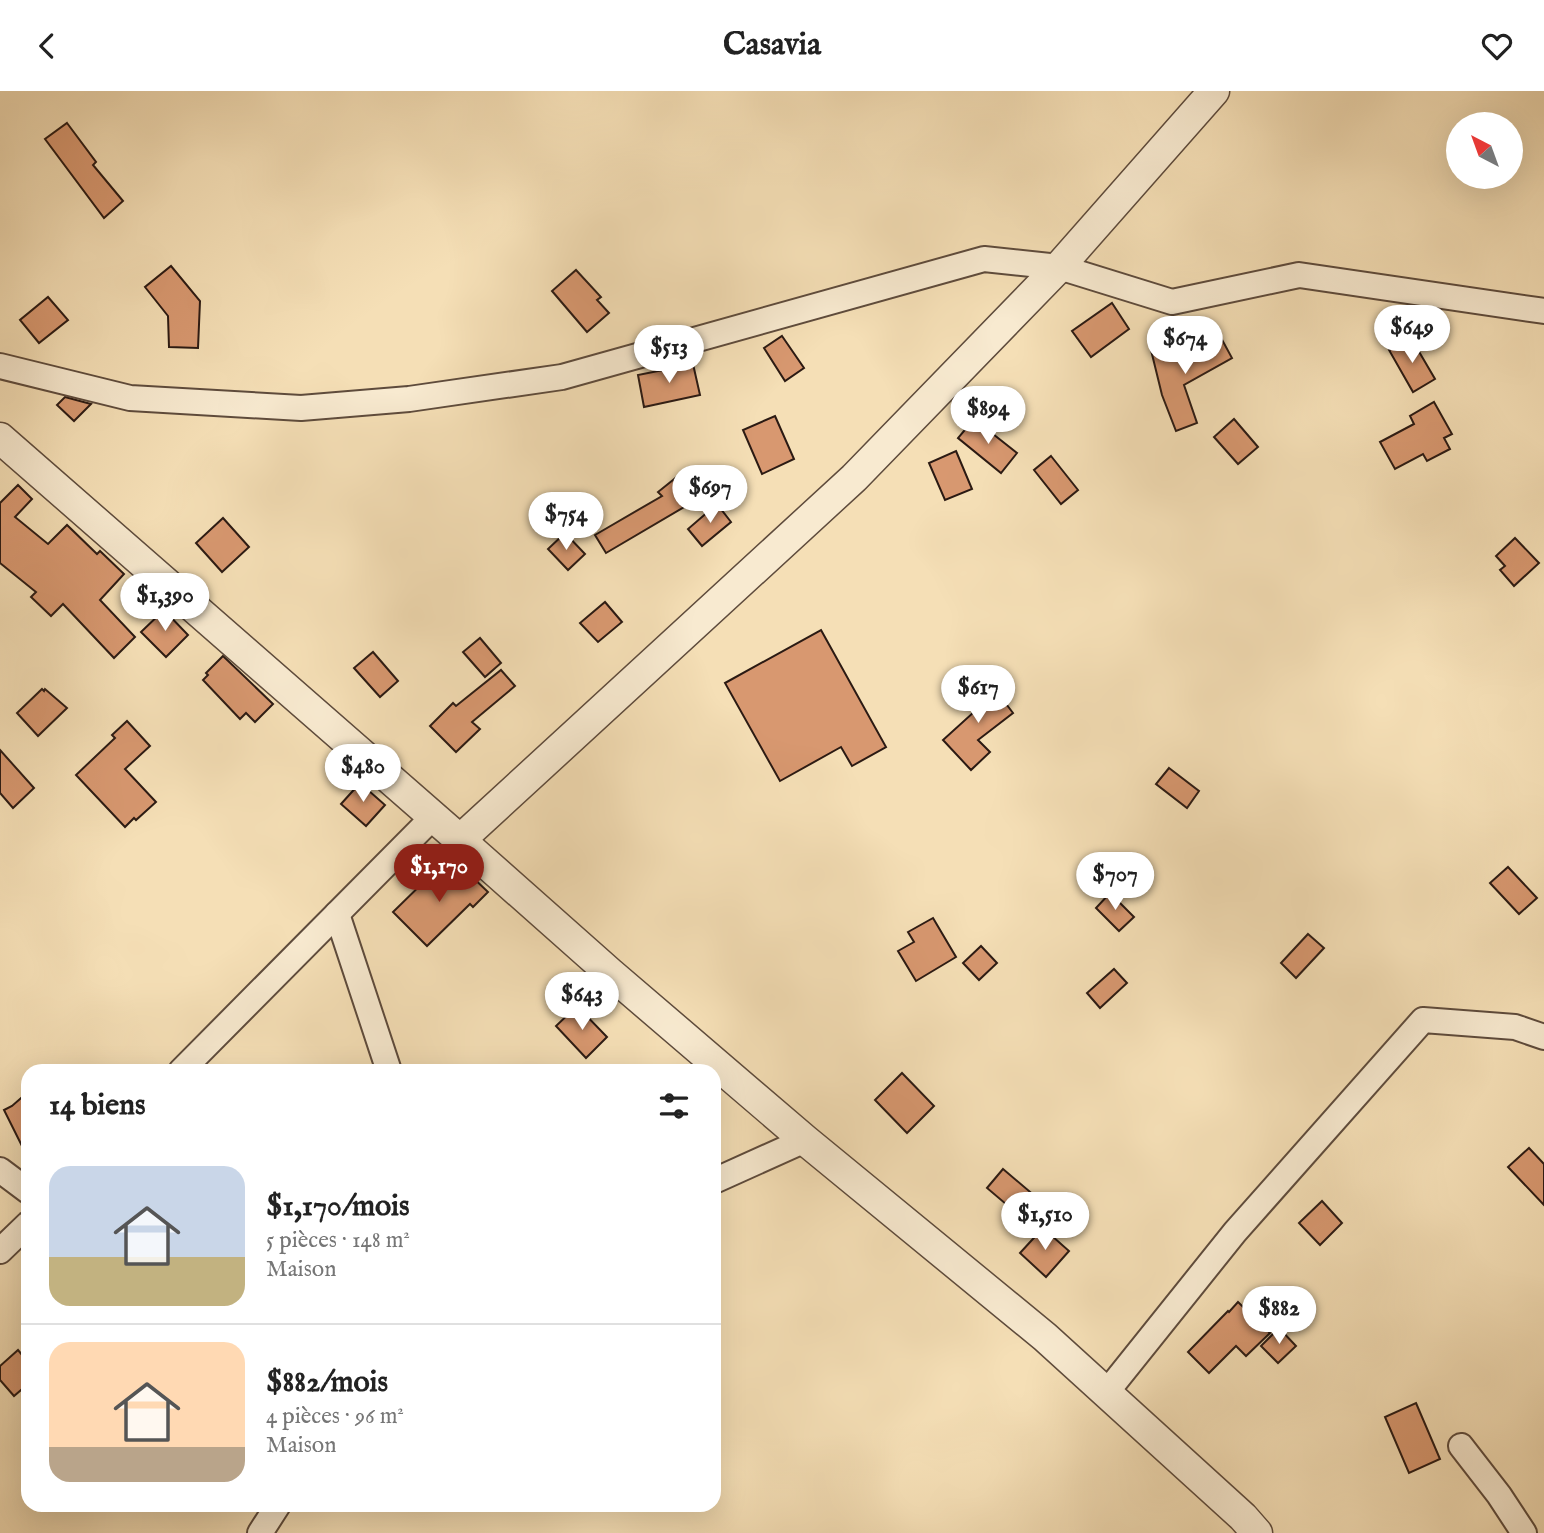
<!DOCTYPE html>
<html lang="fr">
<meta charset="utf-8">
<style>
:root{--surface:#fff;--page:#f6f6f6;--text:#222;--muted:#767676;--line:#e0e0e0;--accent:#8f2418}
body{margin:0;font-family:"IM FELL English",serif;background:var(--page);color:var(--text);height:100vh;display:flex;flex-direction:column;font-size:26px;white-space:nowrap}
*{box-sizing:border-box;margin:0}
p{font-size:23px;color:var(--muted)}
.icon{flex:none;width:38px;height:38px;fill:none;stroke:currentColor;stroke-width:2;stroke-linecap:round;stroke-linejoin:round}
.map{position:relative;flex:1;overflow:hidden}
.details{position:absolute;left:21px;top:973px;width:700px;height:448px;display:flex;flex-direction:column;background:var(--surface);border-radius:21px;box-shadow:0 7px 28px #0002}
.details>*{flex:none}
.needle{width:46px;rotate:319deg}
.tools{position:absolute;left:1446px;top:21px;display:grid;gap:14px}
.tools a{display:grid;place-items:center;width:77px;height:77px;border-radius:50%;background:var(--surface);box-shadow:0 7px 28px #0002;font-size:35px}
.price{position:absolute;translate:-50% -60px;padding:0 16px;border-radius:24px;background:#fff;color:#222;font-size:23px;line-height:46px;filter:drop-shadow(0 2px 4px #0008)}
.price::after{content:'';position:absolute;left:50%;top:42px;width:21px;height:16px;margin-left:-10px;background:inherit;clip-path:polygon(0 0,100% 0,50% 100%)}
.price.active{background:var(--accent);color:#fff}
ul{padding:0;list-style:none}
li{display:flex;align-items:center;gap:21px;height:175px;padding:0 28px}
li+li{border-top:2px solid var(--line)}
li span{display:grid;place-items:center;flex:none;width:196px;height:140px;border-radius:21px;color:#555}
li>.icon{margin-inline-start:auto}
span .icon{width:84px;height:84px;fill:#fffc;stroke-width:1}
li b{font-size:30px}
h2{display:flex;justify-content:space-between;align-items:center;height:84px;padding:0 28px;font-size:30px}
header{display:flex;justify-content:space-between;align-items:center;height:91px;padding:0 28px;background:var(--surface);font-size:32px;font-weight:700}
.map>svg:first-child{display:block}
.building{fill:#d89870;stroke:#2b1a13;stroke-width:2}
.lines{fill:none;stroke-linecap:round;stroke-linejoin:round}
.minor-casing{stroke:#5e4b3c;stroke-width:28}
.tertiary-casing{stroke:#5e4b3c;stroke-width:33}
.minor{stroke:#f8ead0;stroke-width:24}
.tertiary{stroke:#f8ead0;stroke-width:30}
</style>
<header><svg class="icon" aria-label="back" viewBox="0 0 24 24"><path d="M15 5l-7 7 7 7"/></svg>Casavia<svg class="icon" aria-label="heart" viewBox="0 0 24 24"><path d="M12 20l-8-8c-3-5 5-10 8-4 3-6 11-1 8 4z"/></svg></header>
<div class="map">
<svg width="1544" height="1442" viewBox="0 0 1544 1442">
<rect width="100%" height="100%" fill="#f5dfb6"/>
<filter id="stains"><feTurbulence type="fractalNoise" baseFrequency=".00286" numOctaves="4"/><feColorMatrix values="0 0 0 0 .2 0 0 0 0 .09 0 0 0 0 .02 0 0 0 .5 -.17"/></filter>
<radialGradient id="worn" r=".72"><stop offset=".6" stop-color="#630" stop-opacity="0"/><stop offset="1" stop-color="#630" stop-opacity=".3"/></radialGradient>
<g class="building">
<path d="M67 32 96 71 93 74 123 110 104 127 45 48Z"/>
<path d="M171 175 200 210 198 257 169 256 168 225 145 196Z"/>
<path d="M576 179 601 206 597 209 609 222 587 241 552 200Z"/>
<path d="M48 206 68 229 39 252 20 229Z"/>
<path d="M1112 212 1129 238 1091 266 1072 240Z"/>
<path d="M782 245 804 277 785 290 764 257Z"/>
<path d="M1220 245 1232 267 1184 294 1197 332 1176 340 1162 304 1151 259 1174 254 1177 268Z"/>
<path d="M1411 247 1435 288 1413 301 1389 259Z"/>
<path d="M693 273 700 304 644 316 638 284Z"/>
<path d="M65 306 91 313 74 330 57 314Z"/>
<path d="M1434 311 1452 343 1444 347 1450 358 1427 370 1423 363 1395 378 1380 351 1414 333 1410 325Z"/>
<path d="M775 325 794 368 762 383 743 339Z"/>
<path d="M974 328 1017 362 1001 382 958 347Z"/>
<path d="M1234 328 1258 356 1238 373 1214 346Z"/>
<path d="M956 360 972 398 945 409 929 372Z"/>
<path d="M1051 365 1078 399 1061 413 1034 379Z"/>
<path d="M688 377 708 402 606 462 595 444 662 405 658 401Z"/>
<path d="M18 394 32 408 15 426 48 453 67 434 97 463 100 460 124 483 100 509 135 546 114 567 63 513 51 525 31 506 36 501 0 472V412Z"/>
<path d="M717 413 731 431 702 455 688 438Z"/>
<path d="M223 427 249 456 222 481 196 452Z"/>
<path d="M565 442 585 463 568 479 548 458Z"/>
<path d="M1515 447 1539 472 1514 495 1500 479 1505 475 1496 465Z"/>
<path d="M605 511 622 531 598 551 580 532Z"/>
<path d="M164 519 188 544 166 566 141 541Z"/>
<path d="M821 539 886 656 852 675 841 656 780 690 725 592Z"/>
<path d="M480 547 501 572 485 586 463 561Z"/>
<path d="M373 561 398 590 380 606 354 577Z"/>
<path d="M223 565 273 613 255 631 246 622 240 628 203 589 208 584 206 582Z"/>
<path d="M501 579 515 595 472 631 480 638 456 661 430 635 453 612 456 615Z"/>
<path d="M988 589 1013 622 978 649 990 661 971 679 943 649 974 621 964 608Z"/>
<path d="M42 598 44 600 45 598 67 617 38 645 17 622Z"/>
<path d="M127 630 150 655 125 678 156 711 136 729 134 727 125 736 76 684 115 647 112 644Z"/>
<path d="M0 659 34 697 13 717 0 702Z"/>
<path d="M1169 677 1199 700 1187 717 1156 693Z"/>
<path d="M360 692 385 714 366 735 341 713Z"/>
<path d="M440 775 458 790 467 781 488 801 473 816 470 813 427 855 393 821Z"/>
<path d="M1508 776 1537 807 1519 823 1490 792Z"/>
<path d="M1110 802 1134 826 1119 840 1096 817Z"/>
<path d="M933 827 956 866 916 890 898 860 914 851 908 841Z"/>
<path d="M1308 843 1324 857 1296 887 1281 872Z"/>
<path d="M981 855 997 872 979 889 963 872Z"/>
<path d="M1114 878 1127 892 1100 917 1087 902Z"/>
<path d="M577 915 607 946 586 967 556 935Z"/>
<path d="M902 982 934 1015 907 1042 875 1009Z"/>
<path d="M28 1001V1067L4 1019 12 1015Z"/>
<path d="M1529 1057 1544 1073V1114L1508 1076Z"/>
<path d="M1003 1078 1042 1111 1026 1130 987 1097Z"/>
<path d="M1322 1110 1342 1132 1320 1154 1299 1132Z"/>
<path d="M1043 1137 1069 1160 1046 1186 1020 1162Z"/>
<path d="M1238 1211 1270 1242 1246 1265 1236 1255 1209 1282 1188 1261 1228 1220 1229 1221Z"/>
<path d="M1279 1237 1296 1255 1278 1272 1261 1255Z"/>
<path d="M18 1259 28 1271V1293L14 1305 0 1289V1275Z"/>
<path d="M1416 1312 1440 1368 1409 1382 1385 1326Z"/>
</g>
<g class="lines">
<defs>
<g id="minor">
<path d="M0 275 130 307 301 317 409 308 562 286 984 168 1059 176 1172 211 1299 184 1544 220"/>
<path d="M337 823 389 980"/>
<path d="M181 980 433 726"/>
<path d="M0 1079 28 1100"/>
<path d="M714 1090 805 1049"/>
<path d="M0 1160 28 1133"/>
<path d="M1106 1302 1235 1141 1423 929 1515 936 1544 946"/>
<path d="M1461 1355 1499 1404 1524 1442"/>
<path d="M260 1442 278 1414"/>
</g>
<g id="tertiary">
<path d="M0 347 460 749 854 387 1059 176 1214 0"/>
<path d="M460 749 610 882 805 1049 1045 1246 1243 1426 1257 1442"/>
</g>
</defs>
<use href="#minor" class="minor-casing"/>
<use href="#tertiary" class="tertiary-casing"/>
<use href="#minor" class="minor"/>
<use href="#tertiary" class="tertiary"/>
</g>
<rect width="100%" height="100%" filter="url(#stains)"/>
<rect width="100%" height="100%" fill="url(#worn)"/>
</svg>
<div class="tools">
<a><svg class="needle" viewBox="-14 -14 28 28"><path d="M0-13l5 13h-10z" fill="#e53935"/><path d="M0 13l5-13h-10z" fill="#767676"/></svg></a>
</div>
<b class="price" style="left:1412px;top:274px">$649</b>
<b class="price" style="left:1185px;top:285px">$674</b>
<b class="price" style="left:669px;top:294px">$513</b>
<b class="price" style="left:988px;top:355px">$894</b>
<b class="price" style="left:710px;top:434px">$697</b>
<b class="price" style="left:566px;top:461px">$754</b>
<b class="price" style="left:165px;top:542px">$1,390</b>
<b class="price" style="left:978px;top:634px">$617</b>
<b class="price" style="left:363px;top:713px">$480</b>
<b class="price active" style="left:439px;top:813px">$1,170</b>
<b class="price" style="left:1115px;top:821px">$707</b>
<b class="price" style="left:582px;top:941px">$643</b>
<b class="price" style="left:1045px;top:1161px">$1,510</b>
<b class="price" style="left:1279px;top:1255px">$882</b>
<section class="details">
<h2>14 biens<svg class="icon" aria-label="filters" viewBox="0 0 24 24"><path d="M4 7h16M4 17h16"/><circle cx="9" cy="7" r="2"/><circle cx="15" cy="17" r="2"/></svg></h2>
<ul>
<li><span style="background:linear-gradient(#c9d6e8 65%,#c2b280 0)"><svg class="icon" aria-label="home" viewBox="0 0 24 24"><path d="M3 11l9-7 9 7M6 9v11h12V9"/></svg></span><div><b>$1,170/mois</b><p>5 pièces · 148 m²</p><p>Maison</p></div></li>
<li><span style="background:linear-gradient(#ffd9b3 75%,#b9a48a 0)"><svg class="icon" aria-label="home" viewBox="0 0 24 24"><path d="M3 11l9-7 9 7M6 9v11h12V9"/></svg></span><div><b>$882/mois</b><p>4 pièces · 96 m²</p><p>Maison</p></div></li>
</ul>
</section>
</div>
